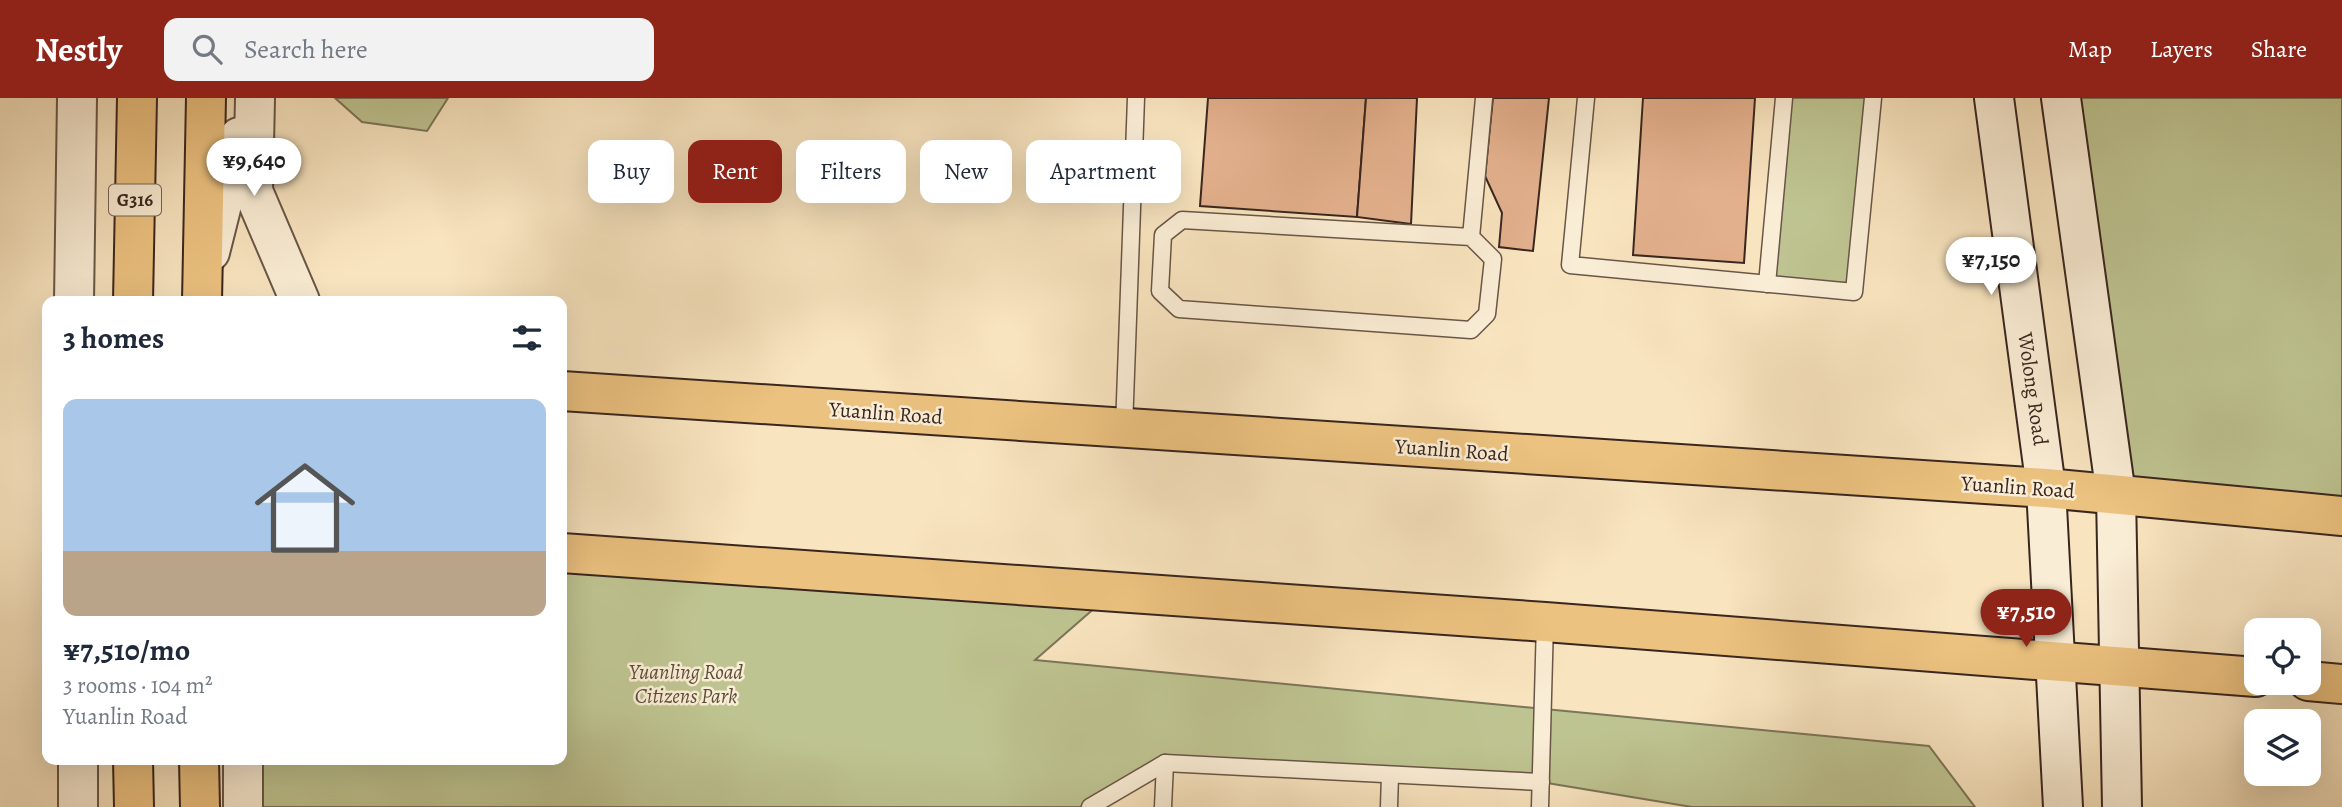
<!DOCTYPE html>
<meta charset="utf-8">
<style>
:root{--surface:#fff;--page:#f2f2f3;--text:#1f2937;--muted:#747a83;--accent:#8f2418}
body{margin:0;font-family:Alegreya,serif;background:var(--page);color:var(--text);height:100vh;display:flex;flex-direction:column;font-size:26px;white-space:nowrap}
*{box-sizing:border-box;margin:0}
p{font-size:23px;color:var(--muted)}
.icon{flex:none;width:38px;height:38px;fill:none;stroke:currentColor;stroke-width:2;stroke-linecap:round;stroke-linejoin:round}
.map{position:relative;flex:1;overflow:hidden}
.side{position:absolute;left:42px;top:198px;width:525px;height:469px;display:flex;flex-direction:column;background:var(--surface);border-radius:14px;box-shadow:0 7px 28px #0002}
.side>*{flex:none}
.top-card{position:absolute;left:588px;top:42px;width:665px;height:63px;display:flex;gap:14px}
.buttons{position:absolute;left:2244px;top:520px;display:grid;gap:14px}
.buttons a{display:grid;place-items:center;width:77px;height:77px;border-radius:14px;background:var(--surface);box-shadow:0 7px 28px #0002;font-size:35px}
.price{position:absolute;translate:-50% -60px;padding:0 16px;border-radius:24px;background:#fff;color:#222;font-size:23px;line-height:46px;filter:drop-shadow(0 2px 4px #0008)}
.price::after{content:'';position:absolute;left:50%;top:42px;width:21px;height:16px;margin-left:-10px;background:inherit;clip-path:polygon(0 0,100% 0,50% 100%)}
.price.current{background:var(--accent);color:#fff}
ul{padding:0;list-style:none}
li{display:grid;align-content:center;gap:14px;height:371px;padding:0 21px}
li span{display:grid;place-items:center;height:217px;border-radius:14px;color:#555}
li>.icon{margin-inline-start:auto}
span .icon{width:126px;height:126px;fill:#fffc;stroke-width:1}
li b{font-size:30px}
h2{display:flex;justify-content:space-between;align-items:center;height:84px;padding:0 21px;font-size:30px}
.tag{padding:0 24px;border-radius:14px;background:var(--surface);box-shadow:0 7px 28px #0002;font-size:24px;line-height:63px}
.tag.current{background:var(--accent);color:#fff}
header{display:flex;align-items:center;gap:42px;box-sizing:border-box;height:98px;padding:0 35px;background:var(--accent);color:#fff}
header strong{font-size:33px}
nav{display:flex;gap:38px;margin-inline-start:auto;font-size:24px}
.search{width:490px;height:63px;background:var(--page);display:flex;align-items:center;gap:18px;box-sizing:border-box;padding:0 24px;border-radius:14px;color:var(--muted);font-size:26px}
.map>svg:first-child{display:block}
.green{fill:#bec491;stroke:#7c7558;stroke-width:2}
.building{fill:#e2b08c;stroke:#39261f;stroke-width:2}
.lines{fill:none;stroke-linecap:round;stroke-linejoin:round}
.service-casing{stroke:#695647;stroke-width:19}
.tertiary-casing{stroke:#695647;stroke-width:42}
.secondary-casing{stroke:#39261f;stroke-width:42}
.primary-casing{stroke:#39261f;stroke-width:42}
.trunk-casing{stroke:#39261f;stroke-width:42}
.service{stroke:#faedd5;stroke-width:16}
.tertiary{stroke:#faedd5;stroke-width:38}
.secondary{stroke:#faedd5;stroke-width:38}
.primary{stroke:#ecc280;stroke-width:38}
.trunk{stroke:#ecc280;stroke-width:38}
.labels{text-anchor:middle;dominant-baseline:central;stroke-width:5;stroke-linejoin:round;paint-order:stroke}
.shield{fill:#faedd5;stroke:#736256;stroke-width:2}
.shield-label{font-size:19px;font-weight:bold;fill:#39261f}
.street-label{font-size:21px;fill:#39261f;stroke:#faedd5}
.park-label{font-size:21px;font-style:italic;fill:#5a4e3c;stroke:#faedd5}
</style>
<header>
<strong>Nestly</strong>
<div class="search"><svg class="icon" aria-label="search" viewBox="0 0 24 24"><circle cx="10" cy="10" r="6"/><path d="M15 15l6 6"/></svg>Search here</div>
<nav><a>Map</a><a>Layers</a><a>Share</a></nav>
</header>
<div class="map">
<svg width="2342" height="709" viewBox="0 0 2342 709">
<rect width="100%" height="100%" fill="#f8e4bf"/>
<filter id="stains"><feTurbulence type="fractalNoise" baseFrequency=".00286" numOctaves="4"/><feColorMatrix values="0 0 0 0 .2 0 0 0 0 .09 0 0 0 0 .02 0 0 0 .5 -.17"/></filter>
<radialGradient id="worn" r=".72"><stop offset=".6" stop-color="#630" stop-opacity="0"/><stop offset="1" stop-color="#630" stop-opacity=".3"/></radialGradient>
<g class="green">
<path d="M335 0H448L427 33 362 24Z"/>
<path d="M1784 0H1873L1854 194 1767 186Z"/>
<path d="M2061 0H2342V418L2116 397Z"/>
<path d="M562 455 1113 494 1035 562 1929 648 1975 709H1692L1541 684 1165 665 1090 709H243V662H562Z"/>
</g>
<g class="building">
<path d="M1208 0H1366L1357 119 1200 108Z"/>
<path d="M1366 0H1417L1411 126 1357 119Z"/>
<path d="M1493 0H1549L1533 153 1499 149 1502 115 1485 78Z"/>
<path d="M1643 0H1755L1744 165 1633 157Z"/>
</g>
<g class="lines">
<defs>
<g id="service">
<path d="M1586 0 1570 167 1854 194 1873 0"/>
<path d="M1471 139 1182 122 1163 137 1160 193 1179 211 1471 232 1487 216 1493 161 1471 139 1484 0"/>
<path d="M1767 186 1784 0"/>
<path d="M1124 330 1136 0"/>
<path d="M1090 709 1165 665 1541 684"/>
<path d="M1163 709 1165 665"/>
<path d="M1389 709 1390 677"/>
<path d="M1540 709 1545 524"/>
</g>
<g id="tertiary">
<path d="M255 0 253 93 300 203"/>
<path d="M210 154 239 39"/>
<path d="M74 203 77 0"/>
<path d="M78 662V709"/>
<path d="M243 709V662"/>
</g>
<g id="secondary">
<path d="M1994 0 2046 390 2063 709"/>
<path d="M2061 0 2116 397 2122 709"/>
</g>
<g id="primary">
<path d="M562 293 2046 390 2342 418"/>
<path d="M562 455 1545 524 2256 579"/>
<path d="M2308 583 2342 586"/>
</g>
<g id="trunk">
<path d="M133 203 137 0"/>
<path d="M202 203 206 0"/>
<path d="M133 662 134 709"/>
<path d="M199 662 200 709"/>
</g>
</defs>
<use href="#service" class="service-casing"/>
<use href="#tertiary" class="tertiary-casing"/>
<use href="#secondary" class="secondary-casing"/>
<use href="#primary" class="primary-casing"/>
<use href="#trunk" class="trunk-casing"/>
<use href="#service" class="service"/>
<use href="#tertiary" class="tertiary"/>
<use href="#secondary" class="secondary"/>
<use href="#primary" class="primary"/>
<use href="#trunk" class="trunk"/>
</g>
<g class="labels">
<rect class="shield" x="109" y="86.5" width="52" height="31" rx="5"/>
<g class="shield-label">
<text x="135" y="102">G316</text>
</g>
<g class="street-label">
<text transform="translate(2033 291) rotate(82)">Wolong Road</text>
<text transform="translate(886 315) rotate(4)">Yuanlin Road</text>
<text transform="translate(1452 352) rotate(4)">Yuanlin Road</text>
<text transform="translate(2018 389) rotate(4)">Yuanlin Road</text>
</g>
<g class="park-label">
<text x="686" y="574">Yuanling Road<tspan x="686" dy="24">Citizens Park</tspan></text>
</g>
</g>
<rect width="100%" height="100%" filter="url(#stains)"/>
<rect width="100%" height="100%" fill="url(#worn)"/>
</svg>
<div class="buttons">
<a><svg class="icon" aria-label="locate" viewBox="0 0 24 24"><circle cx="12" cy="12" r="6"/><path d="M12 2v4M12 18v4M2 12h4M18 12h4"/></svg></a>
<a><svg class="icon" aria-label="layers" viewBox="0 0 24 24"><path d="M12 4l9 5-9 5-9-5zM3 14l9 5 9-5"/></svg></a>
</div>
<b class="price" style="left:254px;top:100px">¥9,640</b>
<b class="price" style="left:1991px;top:199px">¥7,150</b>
<b class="price current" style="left:2026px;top:551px">¥7,510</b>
<div class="top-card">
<a class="tag">Buy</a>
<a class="tag current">Rent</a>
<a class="tag">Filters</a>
<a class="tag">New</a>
<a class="tag">Apartment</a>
</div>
<section class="side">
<h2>3 homes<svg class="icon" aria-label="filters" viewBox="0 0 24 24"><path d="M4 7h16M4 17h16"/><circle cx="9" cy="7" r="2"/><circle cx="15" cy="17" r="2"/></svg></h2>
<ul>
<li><span style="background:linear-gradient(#a9c7e8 70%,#b9a48a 0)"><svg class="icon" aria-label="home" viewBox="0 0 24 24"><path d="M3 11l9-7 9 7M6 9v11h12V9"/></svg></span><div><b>¥7,510/mo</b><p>3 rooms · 104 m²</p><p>Yuanlin Road</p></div></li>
</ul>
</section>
</div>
